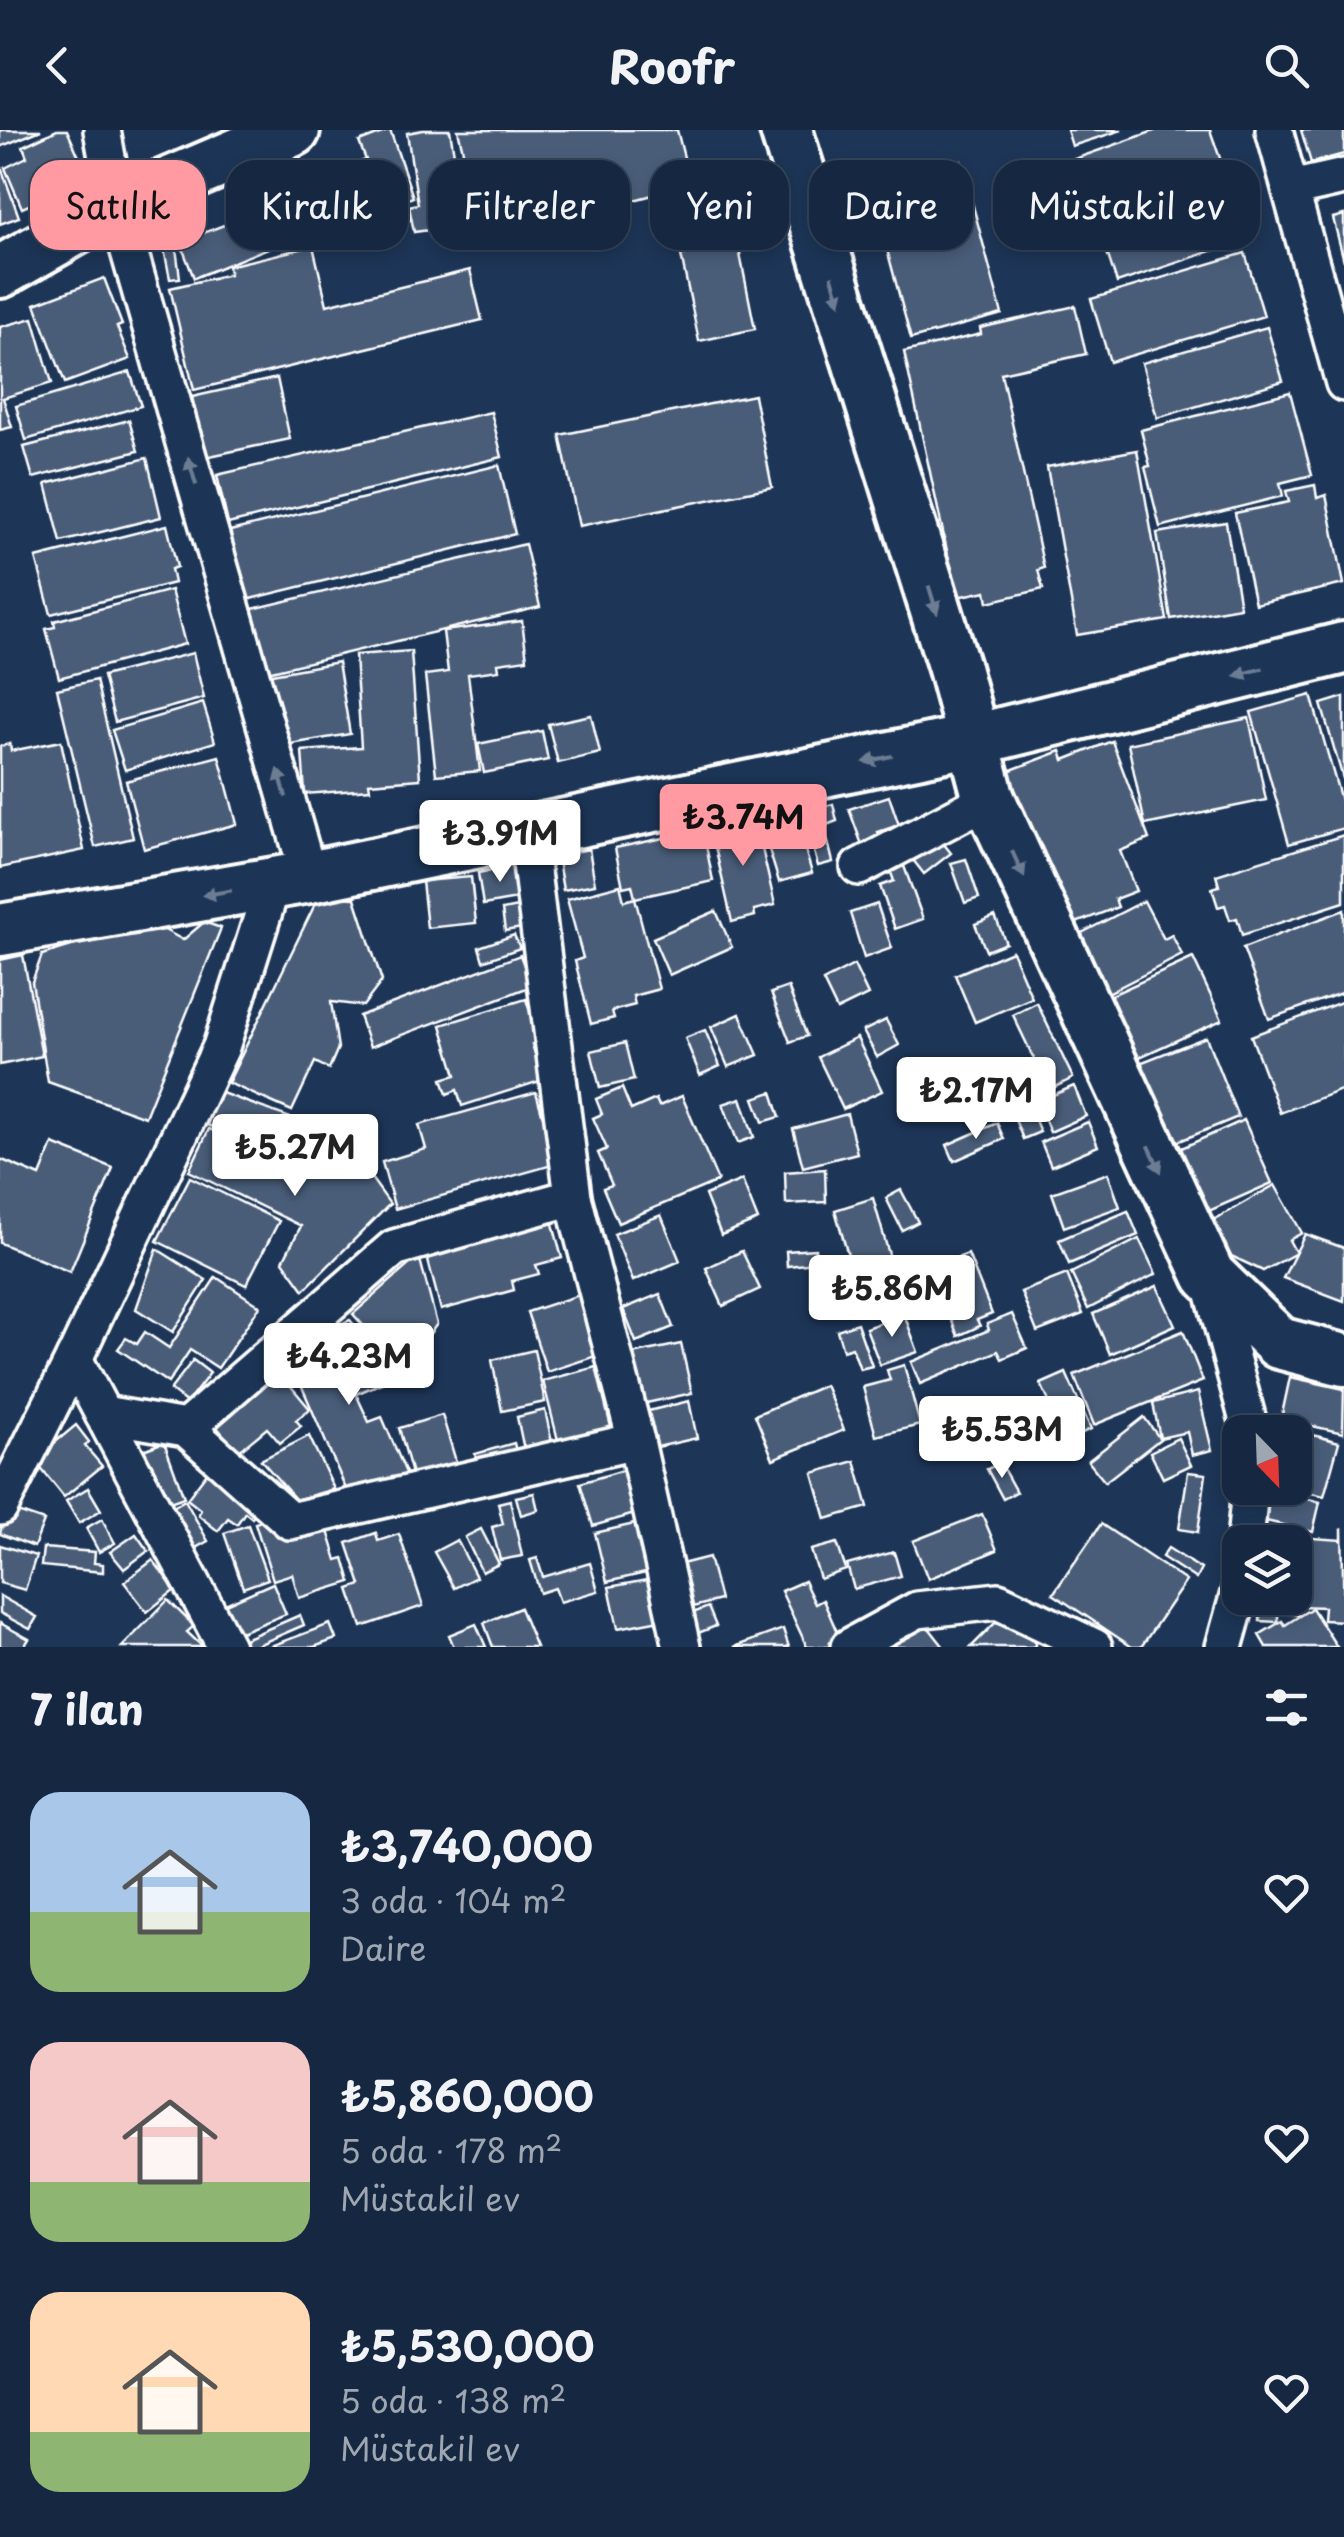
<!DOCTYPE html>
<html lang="tr">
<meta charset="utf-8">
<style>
:root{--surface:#162841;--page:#1f3048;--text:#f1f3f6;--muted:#9ea6b1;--line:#35445a;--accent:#ff9aa2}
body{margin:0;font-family:"Playpen Sans",sans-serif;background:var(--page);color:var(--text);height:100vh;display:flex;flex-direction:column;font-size:38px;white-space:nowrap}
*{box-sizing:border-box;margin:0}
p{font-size:32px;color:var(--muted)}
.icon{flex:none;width:55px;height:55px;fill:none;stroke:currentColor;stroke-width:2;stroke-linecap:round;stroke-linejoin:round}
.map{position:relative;height:1517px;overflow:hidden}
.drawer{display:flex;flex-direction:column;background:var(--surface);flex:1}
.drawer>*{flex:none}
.top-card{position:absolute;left:30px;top:30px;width:1285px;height:90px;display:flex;gap:20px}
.needle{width:65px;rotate:157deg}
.controls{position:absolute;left:1222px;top:1285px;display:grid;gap:20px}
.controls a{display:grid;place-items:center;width:90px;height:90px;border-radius:20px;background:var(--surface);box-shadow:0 5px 15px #0003,0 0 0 2px var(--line);font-size:50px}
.price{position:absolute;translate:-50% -85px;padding:0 22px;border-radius:10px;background:#fff;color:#222;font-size:32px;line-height:65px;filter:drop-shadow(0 2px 5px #0008)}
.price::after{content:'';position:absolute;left:50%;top:60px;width:30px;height:22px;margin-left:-15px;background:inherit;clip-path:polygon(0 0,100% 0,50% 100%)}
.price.on{background:var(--accent);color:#111}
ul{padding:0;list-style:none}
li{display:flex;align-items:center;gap:30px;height:250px;padding:0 30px}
li span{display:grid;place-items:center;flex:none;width:280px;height:200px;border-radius:30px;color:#555}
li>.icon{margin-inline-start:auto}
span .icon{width:120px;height:120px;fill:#fffc;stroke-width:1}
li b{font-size:42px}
h2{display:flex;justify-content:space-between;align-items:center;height:120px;padding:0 30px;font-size:42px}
.pill{padding:0 35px;border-radius:30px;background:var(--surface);box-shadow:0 5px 15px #0003,0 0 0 2px var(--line);font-size:35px;line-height:90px}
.pill.on{background:var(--accent);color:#111}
header{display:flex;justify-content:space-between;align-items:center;height:130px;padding:0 30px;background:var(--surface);font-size:45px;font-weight:700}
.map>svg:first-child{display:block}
.building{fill:#4a5d79;stroke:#fff;stroke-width:2.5}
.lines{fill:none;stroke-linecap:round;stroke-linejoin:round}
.street-casing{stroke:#fff;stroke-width:42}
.secondary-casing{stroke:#fff;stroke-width:58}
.street{stroke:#1d3557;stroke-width:35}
.secondary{stroke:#1d3557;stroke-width:50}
.oneway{fill:#6c7c92}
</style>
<header><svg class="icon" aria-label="back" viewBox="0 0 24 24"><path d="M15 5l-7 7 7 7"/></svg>Roofr<svg class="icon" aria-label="search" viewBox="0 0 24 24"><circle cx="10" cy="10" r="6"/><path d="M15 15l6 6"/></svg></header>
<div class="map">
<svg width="1344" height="1517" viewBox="0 0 1344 1517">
<rect width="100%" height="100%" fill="#1d3557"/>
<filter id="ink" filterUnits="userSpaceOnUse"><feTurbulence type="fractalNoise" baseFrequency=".01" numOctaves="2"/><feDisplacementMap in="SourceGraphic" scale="20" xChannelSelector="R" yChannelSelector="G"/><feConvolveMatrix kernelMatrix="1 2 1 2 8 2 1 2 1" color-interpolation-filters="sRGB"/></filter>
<g filter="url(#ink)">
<g class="building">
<path d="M0 0H41L0 17Z"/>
<path d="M57 0H67L89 49 22 78 5 38 27 27 23 16Z"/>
<path d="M390 0 413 67 403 71 410 90 367 104 364 94 350 99 343 81 322 88 309 51 366 30 359 12Z"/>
<path d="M423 0H450L467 103 431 108 429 100 414 102 409 76 418 74 407 3Z"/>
<path d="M458 0H677L691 55 481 110 463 43 468 42Z"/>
<path d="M1067 0H1122L1072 16Z"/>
<path d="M1157 0H1210L1221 31 1080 81 1063 33Z"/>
<path d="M1301 0H1344V24L1311 33Z"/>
<path d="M961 31 1002 184 911 209 870 56Z"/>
<path d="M1 37 19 87 0 94V38Z"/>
<path d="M1225 42 1247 109 1117 153 1095 86Z"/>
<path d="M265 79 271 95 281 92 288 110 194 148 180 112Z"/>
<path d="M1344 85V131L1333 88Z"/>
<path d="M738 114 755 199 699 211 681 125Z"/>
<path d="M313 116 327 175 470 140 482 190 194 260 170 158 230 144 228 136Z"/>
<path d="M176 118 180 148 170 149 164 119Z"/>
<path d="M1245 123 1264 186 1110 232 1091 169Z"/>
<path d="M104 148 122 195 117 197 130 229 65 253 35 174Z"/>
<path d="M1075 176 1086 224 1001 243 1044 438 1038 440 1043 459 988 472 986 461 957 467 904 222 981 204 980 198Z"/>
<path d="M33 188 52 253 3 268 12 297 0 300V197Z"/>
<path d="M1267 197 1283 251 1157 288 1142 233Z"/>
<path d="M130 242 141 276 26 310 16 276Z"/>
<path d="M277 248 290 309 205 327 192 267Z"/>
<path d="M1290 262 1312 345 1280 353 1283 366 1160 397 1145 337 1150 336 1141 300Z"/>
<path d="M754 265 772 357 579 396 560 305Z"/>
<path d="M491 282 502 327 228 394 217 345Z"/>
<path d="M129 290 138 321 33 348 24 317Z"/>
<path d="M1137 320 1167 490 1077 505 1047 337Z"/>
<path d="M147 328 161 387 61 412 46 354Z"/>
<path d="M499 335 515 404 246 470 230 401Z"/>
<path d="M1315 355 1317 368 1326 365 1344 454 1255 474 1235 383 1289 372 1286 361Z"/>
<path d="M1226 392 1240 477 1171 489 1157 403Z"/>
<path d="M167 395 177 437 171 439 174 453 51 484 36 428Z"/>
<path d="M525 414 540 477 259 544 244 481Z"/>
<path d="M171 460 185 514 59 548 46 499 55 497 54 491Z"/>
<path d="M522 491 527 529 498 533 499 540 468 544 480 641 436 645 425 545 448 542 443 501Z"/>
<path d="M411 521 420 649 369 653 370 659 305 664 302 621 361 617 355 525Z"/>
<path d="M193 523 204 568 115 592 103 546Z"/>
<path d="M338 532 350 604 273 617 261 546Z"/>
<path d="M96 550 133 708 95 717 57 559Z"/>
<path d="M1311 565 1344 681V698L1289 714 1251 582Z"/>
<path d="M1344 567V652L1321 574Z"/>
<path d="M203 573 215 612 125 640 112 600Z"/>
<path d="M591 585 600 623 558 633 548 594Z"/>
<path d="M1249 588 1266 670 1145 695 1128 614Z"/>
<path d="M542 601 548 630 484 643 478 614Z"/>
<path d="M61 611 84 720 0 738V616L10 614 11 621Z"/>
<path d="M1112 611 1149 709 1120 721 1136 761 1115 769 1118 777 1063 798 998 645 1061 621 1064 630Z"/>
<path d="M219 626 237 694 144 719 126 651Z"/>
<path d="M889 666 899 695 878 702 881 709 862 715 849 679Z"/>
<path d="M833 674 837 691 824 696 833 732 818 736 803 682Z"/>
<path d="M793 680 812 743 779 752 760 690Z"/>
<path d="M755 688 775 775 754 780 755 786 732 792 711 699Z"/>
<path d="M703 700 713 751 635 768 632 755 623 757 615 718Z"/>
<path d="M1344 705V772L1242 805 1237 788 1230 790 1225 775 1218 777 1212 758 1219 756 1216 745Z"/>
<path d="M939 708 951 723 924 744 913 730Z"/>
<path d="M589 719 595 754 563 760 557 725Z"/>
<path d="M966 729 979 768 965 773 951 733Z"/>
<path d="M517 735 523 768 483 775 478 743Z"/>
<path d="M904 736 923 789 895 799 880 756 894 751 890 740Z"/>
<path d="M471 747 476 793 427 798 422 751Z"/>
<path d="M620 755 624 771 635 768 659 859 633 866 635 875 612 881 614 888 591 894 575 831 583 828 567 769Z"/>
<path d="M319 766 355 768 382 851 363 876 331 872 338 918 329 939 315 932 292 981 228 953Z"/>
<path d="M1144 771 1164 809 1172 805 1182 825 1098 868 1068 810Z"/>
<path d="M877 774 892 818 864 828 850 783Z"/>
<path d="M523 776 527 797 505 801 502 780Z"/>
<path d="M1344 780V862L1269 889 1243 818Z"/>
<path d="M716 781 732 817 669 845 653 808Z"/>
<path d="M995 786 1006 813 986 821 975 794Z"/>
<path d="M150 792 183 810 204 792 221 798 145 987 48 952 32 852 42 825Z"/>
<path d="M514 805 520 818 483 831 479 817Z"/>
<path d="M1012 821 1032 868 975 892 955 845Z"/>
<path d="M23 825 42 926 0 935V830Z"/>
<path d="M520 825 532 856 370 917 359 886Z"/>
<path d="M1193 828 1222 890 1124 934 1096 872Z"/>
<path d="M854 835 868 865 837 880 823 851Z"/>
<path d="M788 857 807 906 790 912 771 863Z"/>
<path d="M526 869 539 912 532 914 543 950 462 976 457 960 447 964 442 949 456 945 441 895Z"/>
<path d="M1344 871V959L1280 983 1251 906Z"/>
<path d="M1037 873 1073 948 1049 960 1013 885Z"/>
<path d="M740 884 758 925 728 937 711 897Z"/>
<path d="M886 890 899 915 877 927 863 901Z"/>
<path d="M705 900 720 936 700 945 685 908Z"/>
<path d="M1206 907 1238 987 1160 1019 1127 938Z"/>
<path d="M857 908 882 961 843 979 818 927Z"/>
<path d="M625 913 634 950 600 958 591 921Z"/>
<path d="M1074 956 1086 986 1050 1002 1037 972Z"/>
<path d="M622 958 631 980 656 969 659 976 682 966 718 1051 618 1093 603 1058 612 1055 598 1023 607 1019 593 988 602 984 596 969Z"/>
<path d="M219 962 340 1006 327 1040 207 995Z"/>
<path d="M536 962 556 1034 395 1079 382 1032 426 1019 419 995Z"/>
<path d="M772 962 780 987 763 992 754 968Z"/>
<path d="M741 968 754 1007 738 1013 723 974Z"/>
<path d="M1030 978 1040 1002 1023 1009 1013 985Z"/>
<path d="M847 984 857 1023 803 1037 793 999Z"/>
<path d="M1244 990 1272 1053 1200 1085 1168 1024Z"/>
<path d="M1088 992 1098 1016 1051 1036 1041 1012Z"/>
<path d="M997 993 1004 1009 954 1031 947 1015Z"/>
<path d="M209 999 324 1044 366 1041 390 1074 304 1160 283 1131 301 1096 189 1041Z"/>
<path d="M53 1014 113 1038 70 1142 0 1113V1029L40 1046Z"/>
<path d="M825 1039 826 1072 786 1074 785 1042Z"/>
<path d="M1108 1043 1120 1077 1064 1097 1052 1063Z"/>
<path d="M190 1047 279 1091 246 1155 157 1111Z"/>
<path d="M742 1050 758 1090 721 1105 705 1065Z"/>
<path d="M1275 1055 1302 1103 1289 1110 1296 1123 1263 1141 1229 1125 1210 1092Z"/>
<path d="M901 1060 918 1092 902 1100 886 1068Z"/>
<path d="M873 1068 890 1128 852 1139 835 1080Z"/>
<path d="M1128 1081 1138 1105 1069 1134 1059 1110Z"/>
<path d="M661 1085 680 1131 633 1151 614 1104Z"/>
<path d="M552 1090 562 1128 536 1135 539 1144 512 1151 514 1160 441 1180 426 1123Z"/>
<path d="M1305 1104 1344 1118V1171L1283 1148Z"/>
<path d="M1139 1109 1156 1144 1088 1179 1071 1143Z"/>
<path d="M157 1119 206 1150 173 1202 136 1179Z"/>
<path d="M815 1119 816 1133 787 1136 786 1121Z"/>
<path d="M742 1121 760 1159 723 1176 706 1138Z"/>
<path d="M968 1124 992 1184 977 1190 980 1196 958 1206 935 1149 958 1139 954 1129Z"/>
<path d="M419 1126 437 1194 403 1240 353 1184Z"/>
<path d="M1067 1144 1083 1184 1037 1202 1021 1162Z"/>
<path d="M216 1147 260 1176 218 1238 190 1220 168 1253 118 1219 126 1208 137 1214 145 1202 169 1218Z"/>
<path d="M1157 1156 1175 1195 1110 1224 1093 1184Z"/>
<path d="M660 1164 673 1197 636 1212 623 1179Z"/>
<path d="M579 1165 599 1225 547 1242 527 1182Z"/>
<path d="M904 1184 918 1222 880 1235 866 1198Z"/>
<path d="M1012 1184 1027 1218 1002 1229 998 1221 920 1254 911 1232 989 1200 987 1194Z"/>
<path d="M350 1190 369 1212 386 1251 356 1264 369 1292 382 1287 409 1350 349 1366 291 1231 325 1201Z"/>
<path d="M857 1193 872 1236 860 1239 852 1217 843 1220 837 1200Z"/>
<path d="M1183 1201 1203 1251 1094 1295 1074 1245Z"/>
<path d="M681 1214 692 1263 642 1274 632 1224Z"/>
<path d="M534 1220 545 1272 502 1281 492 1230Z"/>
<path d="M193 1230 210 1243 187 1273 170 1260Z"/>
<path d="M904 1235 920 1295 876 1306 863 1257 890 1250 887 1240Z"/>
<path d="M596 1237 614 1309 561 1322 543 1251Z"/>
<path d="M280 1243 310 1279 296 1290 301 1296 280 1313 267 1298 238 1322 216 1296Z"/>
<path d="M1066 1243 1091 1299 1052 1316 1041 1291 1055 1285 1041 1254Z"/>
<path d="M1290 1247 1344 1259 1343 1303 1281 1289Z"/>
<path d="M825 1255 844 1300 773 1329 755 1285Z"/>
<path d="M1198 1262 1212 1320 1192 1325 1187 1302 1160 1308 1153 1273Z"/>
<path d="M689 1271 697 1308 653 1318 644 1282Z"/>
<path d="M545 1280 554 1322 526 1329 517 1287Z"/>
<path d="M442 1285 458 1338 414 1351 399 1298Z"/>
<path d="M1144 1287 1160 1309 1105 1352 1088 1331Z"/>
<path d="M76 1295 89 1312 85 1316 102 1336 64 1367 34 1330Z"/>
<path d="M1279 1296 1339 1312 1324 1366 1290 1358H1295V1302H1278Z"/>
<path d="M309 1306 334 1359 296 1370 261 1330Z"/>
<path d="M1178 1308 1191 1335 1163 1348 1150 1322Z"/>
<path d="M164 1312 184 1367 153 1378 133 1324Z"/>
<path d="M514 1313 519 1334 481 1345 475 1324Z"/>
<path d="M855 1331 868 1377 826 1389 813 1343Z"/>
<path d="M1000 1333 1016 1362 1003 1369 987 1339Z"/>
<path d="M637 1336 638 1383 593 1396 580 1353Z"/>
<path d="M209 1340 260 1377 252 1388 245 1382 237 1394 228 1388 218 1401 198 1385 201 1380 187 1369Z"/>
<path d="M1188 1342 1206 1344 1198 1402 1179 1399Z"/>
<path d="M88 1358 101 1380 79 1393 66 1371Z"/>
<path d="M1269 1359 1320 1372 1313 1402 1262 1390Z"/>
<path d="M534 1363 538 1380 521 1385 516 1367Z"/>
<path d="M185 1370 208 1411 192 1420 169 1379Z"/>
<path d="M510 1370 522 1426 500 1430 492 1397 503 1394 498 1373Z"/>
<path d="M6 1378 44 1391 34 1417 0 1404Z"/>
<path d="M982 1384 997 1420 928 1449 913 1411Z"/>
<path d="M274 1387 281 1406 299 1400 302 1409 328 1401 337 1430 344 1428 351 1452 299 1468 292 1444 273 1450 255 1393Z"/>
<path d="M102 1389 115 1413 99 1422 86 1398Z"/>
<path d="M643 1392 654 1441 607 1452 595 1403Z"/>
<path d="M1101 1394 1186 1451 1141 1517H1132L1053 1464Z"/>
<path d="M248 1395 268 1449 243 1458 224 1403Z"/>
<path d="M1342 1398 1344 1491 1323 1490 1324 1477 1299 1476 1298 1485 1278 1483V1492L1260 1491 1261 1468H1295V1412H1265L1266 1405 1342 1410Z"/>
<path d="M481 1399 499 1434 482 1442 465 1407Z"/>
<path d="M376 1403 378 1411 399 1404 423 1476 362 1497 349 1459 361 1455 347 1413Z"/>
<path d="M136 1404 148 1421 124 1439 110 1422Z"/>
<path d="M457 1410 476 1447 454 1458 434 1422Z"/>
<path d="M837 1413 846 1440 820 1449 811 1420Z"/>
<path d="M0 1415 36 1426 25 1460 0 1453Z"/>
<path d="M43 1418 95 1422 94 1433 103 1434V1442L41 1436Z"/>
<path d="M1168 1418 1201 1439 1196 1449 1162 1427Z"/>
<path d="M894 1422 901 1446 854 1459 847 1435Z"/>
<path d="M709 1427 720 1470 685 1479 674 1436Z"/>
<path d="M537 1428 543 1447 590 1433 598 1461 560 1472 555 1458 540 1463 530 1430Z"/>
<path d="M153 1430 175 1460 147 1482 124 1452Z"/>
<path d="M658 1448 665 1489 618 1498 609 1457Z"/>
<path d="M804 1451 815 1474 823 1470 841 1511 829 1517H807L781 1461Z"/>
<path d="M273 1453 286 1484 236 1504 223 1475Z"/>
<path d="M0 1466 37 1487 30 1499 0 1483Z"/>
<path d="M168 1470 194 1496 187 1502 203 1517H122Z"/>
<path d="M708 1477 716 1496 696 1504 688 1485Z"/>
<path d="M520 1478 536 1517H493L484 1493Z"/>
<path d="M1312 1478 1337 1517H1266L1259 1505 1282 1491 1285 1495Z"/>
<path d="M1005 1483 1036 1514 1033 1517H971Z"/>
<path d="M300 1485 304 1495 253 1517H245L242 1510Z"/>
<path d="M922 1489 944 1517H896L892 1512Z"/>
<path d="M0 1493 29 1509 24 1517H0Z"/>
<path d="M330 1494 336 1509 314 1517H268Z"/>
<path d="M476 1494 486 1517H454L449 1505Z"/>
<path d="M783 1499 789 1517H734Z"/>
</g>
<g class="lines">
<defs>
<g id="street">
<path d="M102 0 116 76 309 747"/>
<path d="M1274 0 1344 253"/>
<path d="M1291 59 1344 47"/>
<path d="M527 702 573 1067 636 1311 682 1517"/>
<path d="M859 737 989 669"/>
<path d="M1210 1149 1251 1302"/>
<path d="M74 1229 226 1517"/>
<path d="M103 1284 186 1298 290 1391 636 1311"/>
<path d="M186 1298 394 1118 573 1067"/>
<path d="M0 1377 74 1229 221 917 273 753"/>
<path d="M1245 1412 1250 1358"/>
<path d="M849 1517 917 1480 998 1471 1094 1517"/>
<path d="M1224 1517 1240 1460"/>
</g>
<g id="secondary">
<path d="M786 0 954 538 989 669 1209 1145 1279 1213 1344 1230"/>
<path d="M0 142 116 76 294 0"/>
<path d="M0 800 309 747 974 610 1344 518"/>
</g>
</defs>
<use href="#street" class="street-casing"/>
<use href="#secondary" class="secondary-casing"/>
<use href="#street" class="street"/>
<use href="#secondary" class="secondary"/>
</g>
<defs><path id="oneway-solid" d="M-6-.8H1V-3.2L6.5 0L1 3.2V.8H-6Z" transform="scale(2.5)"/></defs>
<g class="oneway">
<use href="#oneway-solid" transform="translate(836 160) rotate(73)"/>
<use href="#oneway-solid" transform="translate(192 341) rotate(-106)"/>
<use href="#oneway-solid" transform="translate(933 470) rotate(73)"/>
<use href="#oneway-solid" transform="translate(1249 542) rotate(166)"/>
<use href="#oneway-solid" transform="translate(878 629) rotate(168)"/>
<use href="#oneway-solid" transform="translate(282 653) rotate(-106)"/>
<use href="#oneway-solid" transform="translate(1018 734) rotate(65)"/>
<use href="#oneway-solid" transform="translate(217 763) rotate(170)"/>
<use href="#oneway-solid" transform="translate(1155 1029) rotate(65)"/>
</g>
</g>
</svg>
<div class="controls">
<a><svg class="needle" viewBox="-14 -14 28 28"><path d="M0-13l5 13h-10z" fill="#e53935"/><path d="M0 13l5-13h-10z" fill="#9ea6b1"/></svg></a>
<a><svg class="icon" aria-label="layers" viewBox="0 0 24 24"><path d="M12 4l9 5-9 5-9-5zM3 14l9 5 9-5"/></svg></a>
</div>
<b class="price on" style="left:743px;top:739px">₺3.74M</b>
<b class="price" style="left:500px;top:755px">₺3.91M</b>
<b class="price" style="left:976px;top:1012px">₺2.17M</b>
<b class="price" style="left:295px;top:1069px">₺5.27M</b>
<b class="price" style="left:892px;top:1210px">₺5.86M</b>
<b class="price" style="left:349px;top:1278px">₺4.23M</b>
<b class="price" style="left:1002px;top:1351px">₺5.53M</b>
<div class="top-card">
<a class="pill on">Satılık</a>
<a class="pill">Kiralık</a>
<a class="pill">Filtreler</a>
<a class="pill">Yeni</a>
<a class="pill">Daire</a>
<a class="pill">Müstakil ev</a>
</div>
</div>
<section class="drawer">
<h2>7 ilan<svg class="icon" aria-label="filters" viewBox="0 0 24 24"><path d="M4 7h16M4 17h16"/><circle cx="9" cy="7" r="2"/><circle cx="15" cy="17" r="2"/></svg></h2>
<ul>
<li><span style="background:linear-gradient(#a9c7e8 60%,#8fb573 0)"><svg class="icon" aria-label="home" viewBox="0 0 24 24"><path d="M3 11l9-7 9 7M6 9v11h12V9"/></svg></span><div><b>₺3,740,000</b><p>3 oda · 104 m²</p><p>Daire</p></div><svg class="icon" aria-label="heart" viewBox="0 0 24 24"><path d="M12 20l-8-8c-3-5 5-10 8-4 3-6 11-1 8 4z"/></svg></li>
<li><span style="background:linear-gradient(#f6c9c9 70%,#8fb573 0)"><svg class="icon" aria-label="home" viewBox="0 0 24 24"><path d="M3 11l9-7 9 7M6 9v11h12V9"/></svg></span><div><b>₺5,860,000</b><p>5 oda · 178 m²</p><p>Müstakil ev</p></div><svg class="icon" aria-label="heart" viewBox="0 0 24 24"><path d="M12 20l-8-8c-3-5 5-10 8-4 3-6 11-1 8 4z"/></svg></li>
<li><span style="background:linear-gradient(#ffd9b3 70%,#8fb573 0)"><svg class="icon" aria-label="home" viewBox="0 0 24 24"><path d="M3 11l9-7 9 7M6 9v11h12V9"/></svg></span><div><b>₺5,530,000</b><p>5 oda · 138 m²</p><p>Müstakil ev</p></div><svg class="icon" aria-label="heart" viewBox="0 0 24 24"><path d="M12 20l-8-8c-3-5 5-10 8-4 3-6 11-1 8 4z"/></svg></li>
</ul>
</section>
